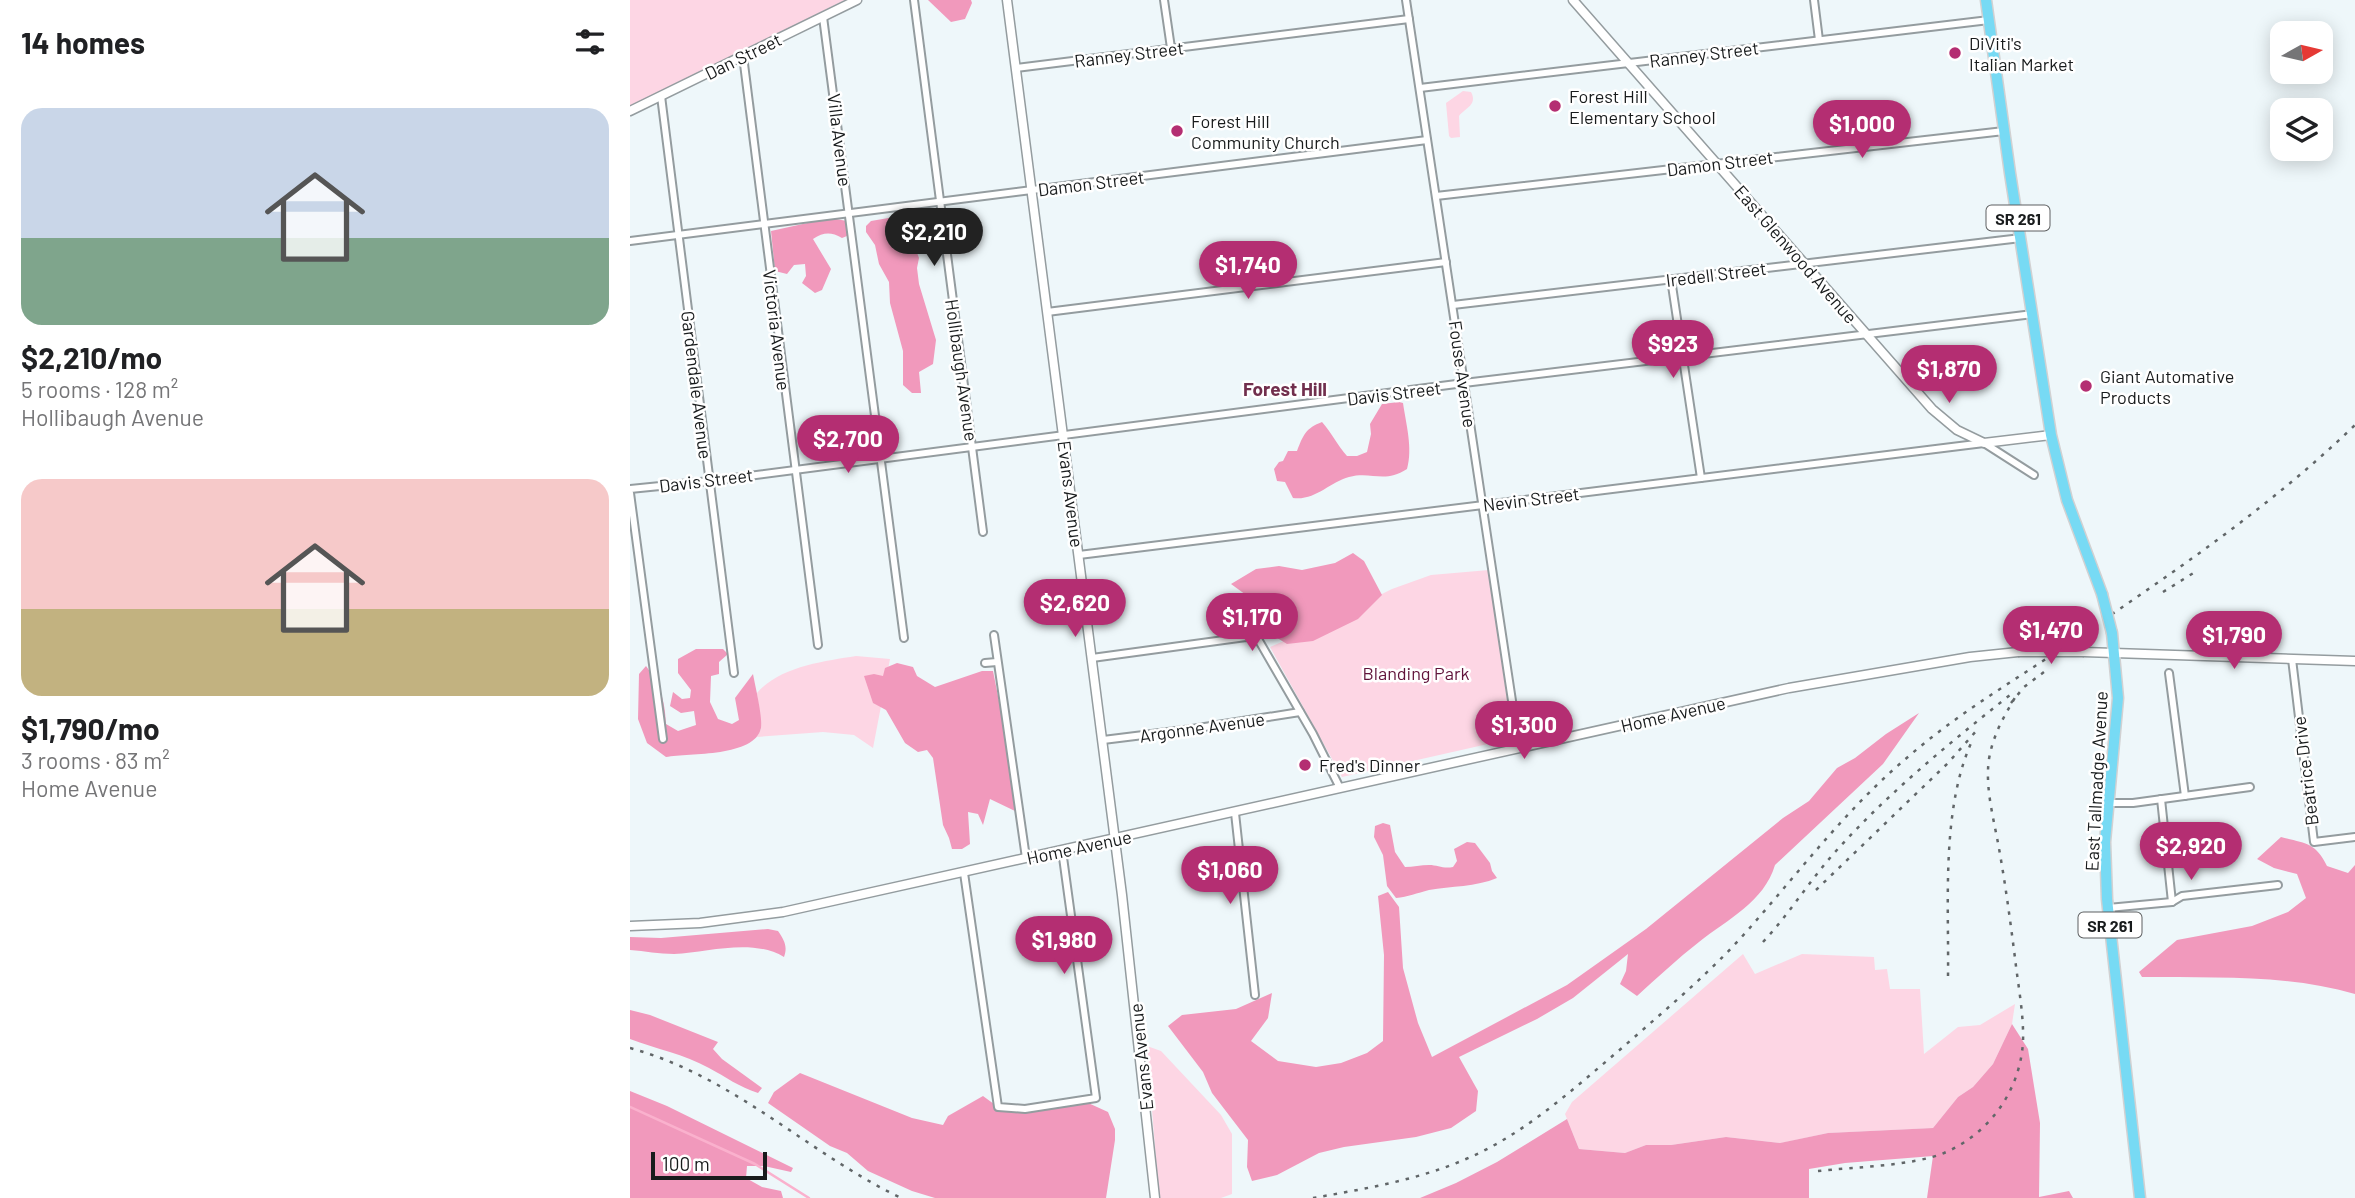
<!DOCTYPE html>
<meta charset="utf-8">
<style>
:root{--surface:#fff;--page:#f6f6f6;--text:#202124;--muted:#757577;--accent:#b42e72}
body{margin:0;font-family:Barlow,sans-serif;background:var(--page);color:var(--text);height:100vh;display:flex;flex-direction:column;font-size:26px;white-space:nowrap}
*{box-sizing:border-box;margin:0}
p{font-size:23px;color:var(--muted)}
.icon{flex:none;width:38px;height:38px;fill:none;stroke:currentColor;stroke-width:2;stroke-linecap:round;stroke-linejoin:round}
.map{position:relative;flex:1;overflow:hidden}
.sheet{display:flex;flex-direction:column;background:var(--surface);width:630px}
.sheet>*{flex:none}
.needle{width:46px;rotate:82deg}
.buttons{position:absolute;left:1640px;top:21px;display:grid;gap:14px}
.buttons a{display:grid;place-items:center;width:63px;height:63px;border-radius:14px;background:var(--surface);box-shadow:0 4px 18px #0003;font-size:35px}
.scale{position:absolute;left:21px;bottom:18px;width:116px;box-sizing:border-box;padding-left:7px;border:4px solid #181b1c;border-top:0;font-size:19px;line-height:24px;white-space:nowrap;color:#181b1c;-webkit-text-stroke:5px #fff;paint-order:stroke}
.price{position:absolute;translate:-50% -60px;padding:0 16px;border-radius:24px;background:var(--accent);color:#fff;font-size:23px;line-height:46px;filter:drop-shadow(0 2px 4px #0008)}
.price::after{content:'';position:absolute;left:50%;top:42px;width:21px;height:16px;margin-left:-10px;background:inherit;clip-path:polygon(0 0,100% 0,50% 100%)}
.price.current{background:#222;color:#fff}
ul{padding:0;list-style:none}
li{display:grid;align-content:center;gap:14px;height:371px;padding:0 21px}
li span{display:grid;place-items:center;height:217px;border-radius:21px;color:#555}
li>.icon{margin-inline-start:auto}
span .icon{width:126px;height:126px;fill:#fffc;stroke-width:1}
li b{font-size:30px}
h2{display:flex;justify-content:space-between;align-items:center;height:84px;padding:0 21px;font-size:30px}
main{display:flex;flex:1;min-height:0}
.map>svg:first-child{display:block}
.green{fill:#fdd6e4}
.forest{fill:#f199bc}
.lines{fill:none;stroke-linecap:round;stroke-linejoin:round}
.stream{stroke:#fab1cd;stroke-width:2.5}
.minor-casing{stroke:#949c9f;stroke-width:10}
.tertiary-casing{stroke:#949c9f;stroke-width:11}
.primary-casing{stroke:#d1d1d2;stroke-width:13}
.minor{stroke:#fff;stroke-width:6}
.tertiary{stroke:#fff;stroke-width:8}
.primary{stroke:#77daf4;stroke-width:10}
.rail{stroke:#616668;stroke-width:2.5;stroke-dasharray:3.5 7;stroke-linecap:butt}
.tertiary-bridge-casing{stroke:#949c9f;stroke-width:11;stroke-linecap:butt}
.primary-bridge-casing{stroke:#d1d1d2;stroke-width:13;stroke-linecap:butt}
.tertiary-bridge{stroke:#fff;stroke-width:8}
.primary-bridge{stroke:#77daf4;stroke-width:10}
.poi-dot{fill:#b42e72;stroke:#fff;stroke-width:2.5}
.labels{text-anchor:middle;dominant-baseline:central;stroke-width:5;stroke-linejoin:round;paint-order:stroke}
.shield{fill:#fff;stroke:#5d5f60;stroke-width:2}
.shield-label{font-size:16px;font-weight:bold;fill:#181b1c}
.poi-label{font-size:18px;fill:#181b1c;stroke:#fff;text-anchor:start}
.street-label{font-size:18px;fill:#181b1c;stroke:#fff}
.park-label{font-size:18px;fill:#61143b;stroke:#fff}
.neighbourhood-label{font-size:19px;font-weight:bold;fill:#712f4d;stroke:#fff}
</style>
<main>
<section class="sheet">
<h2>14 homes<svg class="icon" aria-label="filters" viewBox="0 0 24 24"><path d="M4 7h16M4 17h16"/><circle cx="9" cy="7" r="2"/><circle cx="15" cy="17" r="2"/></svg></h2>
<ul>
<li><span style="background:linear-gradient(#c9d6e8 60%,#7fa58c 0)"><svg class="icon" aria-label="home" viewBox="0 0 24 24"><path d="M3 11l9-7 9 7M6 9v11h12V9"/></svg></span><div><b>$2,210/mo</b><p>5 rooms · 128 m²</p><p>Hollibaugh Avenue</p></div></li>
<li><span style="background:linear-gradient(#f6c9c9 60%,#c2b280 0)"><svg class="icon" aria-label="home" viewBox="0 0 24 24"><path d="M3 11l9-7 9 7M6 9v11h12V9"/></svg></span><div><b>$1,790/mo</b><p>3 rooms · 83 m²</p><p>Home Avenue</p></div></li>
</ul>
</section>
<div class="map">
<svg width="1725" height="1198" viewBox="0 0 1725 1198">
<rect width="100%" height="100%" fill="#eef7fa"/>
<g class="green">
<path d="M0 0H215L0 106Z"/>
<path d="M833 91 841 92C848 105 835 108 829 116L830 137 821 138 819 136 816 103Z"/>
<path d="M859 570 882 736 880 739 712 777 640 647 686 627 762 589 801 575Z"/>
<path d="M226 656 260 659 243 748 224 735 193 732 127 737 131 729 127 693C149 667 194 661 226 656Z"/>
<path d="M1113 954 1125 974 1172 954 1244 957 1245 970 1257 969 1260 989H1290L1294 1054 1328 1027 1350 1025 1385 1004 1382 1024 1363 1064 1343 1087 1328 1097 1303 1128 1198 1133 1151 1143 1096 1137 1041 1145H1016L995 1153 949 1149 935 1114 942 1102Z"/>
<path d="M517 1046 531 1051 591 1115 602 1134V1194L591 1198H529Z"/>
</g>
<g class="forest">
<path d="M298 0H341L342 3 335 19 321 22Z"/>
<path d="M270 216 293 229 286 250 289 258 287 268 289 284 306 340 303 364 289 372 291 393H282L273 385V351L260 303 259 282 249 264 245 245 236 232V226L241 221Z"/>
<path d="M200 218 217 221V236L212 238C201 232 194 232 183 239L201 269 192 290 185 293 172 283 176 276 175 264 164 265 157 274 145 271 141 231Z"/>
<path d="M769 402 773 403C776 424 783 448 777 469 754 484 742 471 719 477 700 482 685 501 663 498L655 482 647 481 644 469 649 462 653 461 658 451H667C673 435 676 428 692 422 702 433 707 445 717 456H727L737 452 741 434 740 424 752 404Z"/>
<path d="M723 553 734 561 752 595 728 619 683 641 657 644 639 633 634 608 601 584 626 569 649 566 672 570 705 563Z"/>
<path d="M66 649H93L98 654 89 662V674L81 676 80 702 88 719 102 724 109 720 105 698 123 674C125 685 133 718 131 728 125 757 60 753 36 757L17 743 8 719 9 674 16 666C30 685 35 700 36 724L48 731 66 725 64 711 51 713 40 706 43 692 52 699 60 698 61 690 48 673V659Z"/>
<path d="M267 663 283 667 287 676 305 687 352 671H363L376 736 385 811 360 799 353 825 348 814 338 812 340 844 332 849H322L319 838 313 825 303 758 297 750 288 752 275 743 256 710 243 703 234 676 244 674 253 676 255 668Z"/>
<path d="M1289 713 1253 764 1145 865C1134 902 1098 919 1069 942 1047 959 1027 978 1007 996L990 984 996 971 998 954 943 998 907 1019 829 1057 848 1091 846 1111 821 1128 786 1137 714 1147 689 1153 647 1175 622 1181 617 1167 618 1140 582 1093 573 1072 538 1026 552 1015 606 1009 642 993 638 1018 621 1041 648 1061 686 1067 711 1063 737 1053 753 1041 754 955 748 896 758 892 769 907 773 968 788 1023 802 1057 937 985 1016 929 1153 818 1179 801 1207 768 1225 758 1256 734Z"/>
<path d="M753 823 760 825 765 852 775 867C783 867 791 865 799 865 808 865 813 869 823 867L827 861 824 849 837 842 845 843 860 863 862 871 867 878C846 887 821 886 799 890 787 893 778 897 766 898L757 886 753 855 744 837 745 826Z"/>
<path d="M1651 837C1676 844 1685 842 1697 866L1718 873 1725 865V994C1656 974 1584 978 1512 977L1509 972 1547 940 1622 926 1658 912 1676 898 1667 874 1644 868 1627 859Z"/>
<path d="M138 929 148 931C154 940 158 946 154 957 122 938 79 952 44 954 29 954 15 951 0 950V937L31 938Z"/>
<path d="M0 1010 20 1015 88 1042 83 1049 92 1059 132 1088 128 1093C109 1087 96 1077 79 1068 54 1054 26 1049 0 1039Z"/>
<path d="M1382 1024 1398 1049 1410 1123 1409 1197 1439 1191 1443 1198H1297L1303 1156 1215 1163 1179 1169V1198H790L826 1183 867 1162 937 1119 949 1149 995 1153 1016 1145H1041L1096 1137 1150 1143 1198 1133 1303 1128 1328 1097 1343 1087 1363 1064Z"/>
<path d="M170 1073 282 1118 313 1125 318 1116 353 1096 368 1107 383 1113 417 1110 456 1102 478 1112 485 1129V1140L476 1198H305L282 1191 238 1171 217 1153 200 1146 138 1103 144 1092Z"/>
<path d="M0 1091 37 1106 163 1168 161 1172 134 1166H117L116 1178 132 1187 151 1191 153 1198H0Z"/>
</g>
<g class="lines">
<path class="stream" d="M0 1107 125 1164 179 1198"/>
<defs>
<g id="minor">
<path d="M284 0 353 532"/>
<path d="M534 0 541 48"/>
<path d="M776 0 889 747"/>
<path d="M1184 0 1189 40"/>
<path d="M193 17 274 638"/>
<path d="M113 56 188 645"/>
<path d="M386 68 779 19"/>
<path d="M790 88 1359 20"/>
<path d="M31 96 104 673"/>
<path d="M806 196 1374 131"/>
<path d="M0 241 797 140"/>
<path d="M1041 279 1071 478"/>
<path d="M823 305 1391 238"/>
<path d="M417 312 816 262"/>
<path d="M0 489 80 481 834 383 1403 314"/>
<path d="M0 493 33 739"/>
<path d="M449 555 1354 443 1404 475"/>
<path d="M364 635 396 858"/>
<path d="M462 658 616 637 628 639 683 734 710 788"/>
<path d="M1662 659 1684 842 1725 837"/>
<path d="M355 663 367 662"/>
<path d="M1539 673 1555 796"/>
<path d="M473 740 562 729 670 712"/>
<path d="M1531 799 1542 902"/>
<path d="M1478 803H1503L1620 787"/>
<path d="M605 813 625 995"/>
<path d="M334 873 368 1107 395 1109 466 1098 432 850"/>
<path d="M1478 908 1542 902 1552 896 1648 885"/>
</g>
<g id="tertiary">
<path d="M377 0 492 895 525 1198"/>
<path d="M943 0 1302 409 1327 430 1354 443 1421 435"/>
<path d="M0 111 227 0"/>
<path d="M1454 652 1725 661"/>
<path d="M0 926 70 923 153 912 1159 688 1340 657 1388 652"/>
</g>
<g id="primary">
<path d="M1356 0 1380 173 1421 435 1437 500 1472 594"/>
<path d="M1482 633 1488 698 1475 842 1477 899 1510 1198"/>
</g>
</defs>
<use href="#minor" class="minor-casing"/>
<use href="#tertiary" class="tertiary-casing"/>
<use href="#primary" class="primary-casing"/>
<use href="#minor" class="minor"/>
<use href="#tertiary" class="tertiary"/>
<use href="#primary" class="primary"/>
<g class="rail">
<path d="M1533 592 1565 572"/>
<path d="M1381 703 1394 687 1418 669"/>
<path d="M1186 890 1318 763 1347 730"/>
<path d="M1133 942C1160 913 1180 880 1206 851 1260 791 1322 741 1385 691"/>
<path d="M1318 976C1319 902 1311 809 1342 741"/>
<path d="M0 1048C105 1077 176 1152 271 1198"/>
<path d="M1188 1171C1224 1167 1282 1166 1314 1153 1359 1134 1390 1091 1393 1042 1394 1015 1388 985 1385 958 1380 919 1375 881 1368 843 1363 816 1355 786 1359 759 1363 735 1374 716 1386 696"/>
<path d="M683 1198C734 1189 788 1180 836 1159 895 1134 943 1089 992 1048 1035 1010 1079 974 1117 931 1170 871 1218 807 1279 756 1324 717 1375 686 1425 653 1529 582 1634 513 1725 425"/>
</g>
<defs>
<path id="tertiary-bridge" d="M1388 652H1454"/>
<path id="primary-bridge" d="M1472 594 1482 633"/>
</defs>
<use href="#tertiary-bridge" class="tertiary-bridge-casing"/>
<use href="#primary-bridge" class="primary-bridge-casing"/>
<use href="#tertiary-bridge" class="tertiary-bridge"/>
<use href="#primary-bridge" class="primary-bridge"/>
</g>
<g class="poi-dot">
<circle cx="1325" cy="53" r="7"/>
<circle cx="925" cy="106" r="7"/>
<circle cx="547" cy="131" r="7"/>
<circle cx="1456" cy="386" r="7"/>
<circle cx="675" cy="765" r="7"/>
</g>
<g class="labels">
<g class="shield">
<rect x="1356.5" y="205.5" width="63" height="25" rx="5"/>
<rect x="1448.5" y="912.5" width="63" height="25" rx="5"/>
</g>
<g class="shield-label">
<text x="1388" y="218">SR 261</text>
<text x="1480" y="925">SR 261</text>
</g>
<g class="poi-label">
<text x="1339" y="43">DiViti's<tspan x="1339" dy="21">Italian Market</tspan></text>
<text x="939" y="96">Forest Hill<tspan x="939" dy="21">Elementary School</tspan></text>
<text x="561" y="121">Forest Hill<tspan x="561" dy="21">Community Church</tspan></text>
<text x="1470" y="376">Giant Automative<tspan x="1470" dy="21">Products</tspan></text>
<text x="689" y="765">Fred's Dinner</text>
</g>
<g class="street-label">
<text transform="translate(499 54) rotate(-7)">Ranney Street</text>
<text transform="translate(1074 54) rotate(-7)">Ranney Street</text>
<text transform="translate(113 56) rotate(-26)">Dan Street</text>
<text transform="translate(210 140) rotate(83)">Villa Avenue</text>
<text transform="translate(1090 163) rotate(-7)">Damon Street</text>
<text transform="translate(461 183) rotate(-7)">Damon Street</text>
<text transform="translate(1166 254) rotate(49)">East Glenwood Avenue</text>
<text transform="translate(1086 274) rotate(-7)">Iredell Street</text>
<text transform="translate(147 330) rotate(83)">Victoria Avenue</text>
<text transform="translate(332 370) rotate(82)">Hollibaugh Avenue</text>
<text transform="translate(833 374) rotate(82)">Fouse Avenue</text>
<text transform="translate(67 385) rotate(83)">Gardendale Avenue</text>
<text transform="translate(764 393) rotate(-7)">Davis Street</text>
<text transform="translate(76 480) rotate(-7)">Davis Street</text>
<text transform="translate(441 494) rotate(83)">Evans Avenue</text>
<text transform="translate(901 499) rotate(-7)">Nevin Street</text>
<text transform="translate(1043 714) rotate(-13)">Home Avenue</text>
<text transform="translate(572 727) rotate(-8)">Argonne Avenue</text>
<text transform="translate(1675 771) rotate(-97)">Beatrice Drive</text>
<text transform="translate(1466 781) rotate(-87)">East Tallmadge Avenue</text>
<text transform="translate(449 847) rotate(-12)">Home Avenue</text>
<text transform="translate(511 1057) rotate(-96)">Evans Avenue</text>
</g>
<g class="park-label">
<text x="786" y="673">Blanding Park</text>
</g>
<g class="neighbourhood-label">
<text x="655" y="388">Forest Hill</text>
</g>
</g>
</svg>
<div class="buttons">
<a><svg class="needle" viewBox="-14 -14 28 28"><path d="M0-13l5 13h-10z" fill="#e53935"/><path d="M0 13l5-13h-10z" fill="#757577"/></svg></a>
<a><svg class="icon" aria-label="layers" viewBox="0 0 24 24"><path d="M12 4l9 5-9 5-9-5zM3 14l9 5 9-5"/></svg></a>
</div>
<div class="scale">100 m</div>
<b class="price" style="left:1232px;top:160px">$1,000</b>
<b class="price current" style="left:304px;top:268px">$2,210</b>
<b class="price" style="left:618px;top:301px">$1,740</b>
<b class="price" style="left:1043px;top:380px">$923</b>
<b class="price" style="left:1319px;top:405px">$1,870</b>
<b class="price" style="left:218px;top:475px">$2,700</b>
<b class="price" style="left:445px;top:639px">$2,620</b>
<b class="price" style="left:622px;top:653px">$1,170</b>
<b class="price" style="left:1421px;top:666px">$1,470</b>
<b class="price" style="left:1604px;top:671px">$1,790</b>
<b class="price" style="left:894px;top:761px">$1,300</b>
<b class="price" style="left:1561px;top:882px">$2,920</b>
<b class="price" style="left:600px;top:906px">$1,060</b>
<b class="price" style="left:434px;top:976px">$1,980</b>
</div>
</main>
